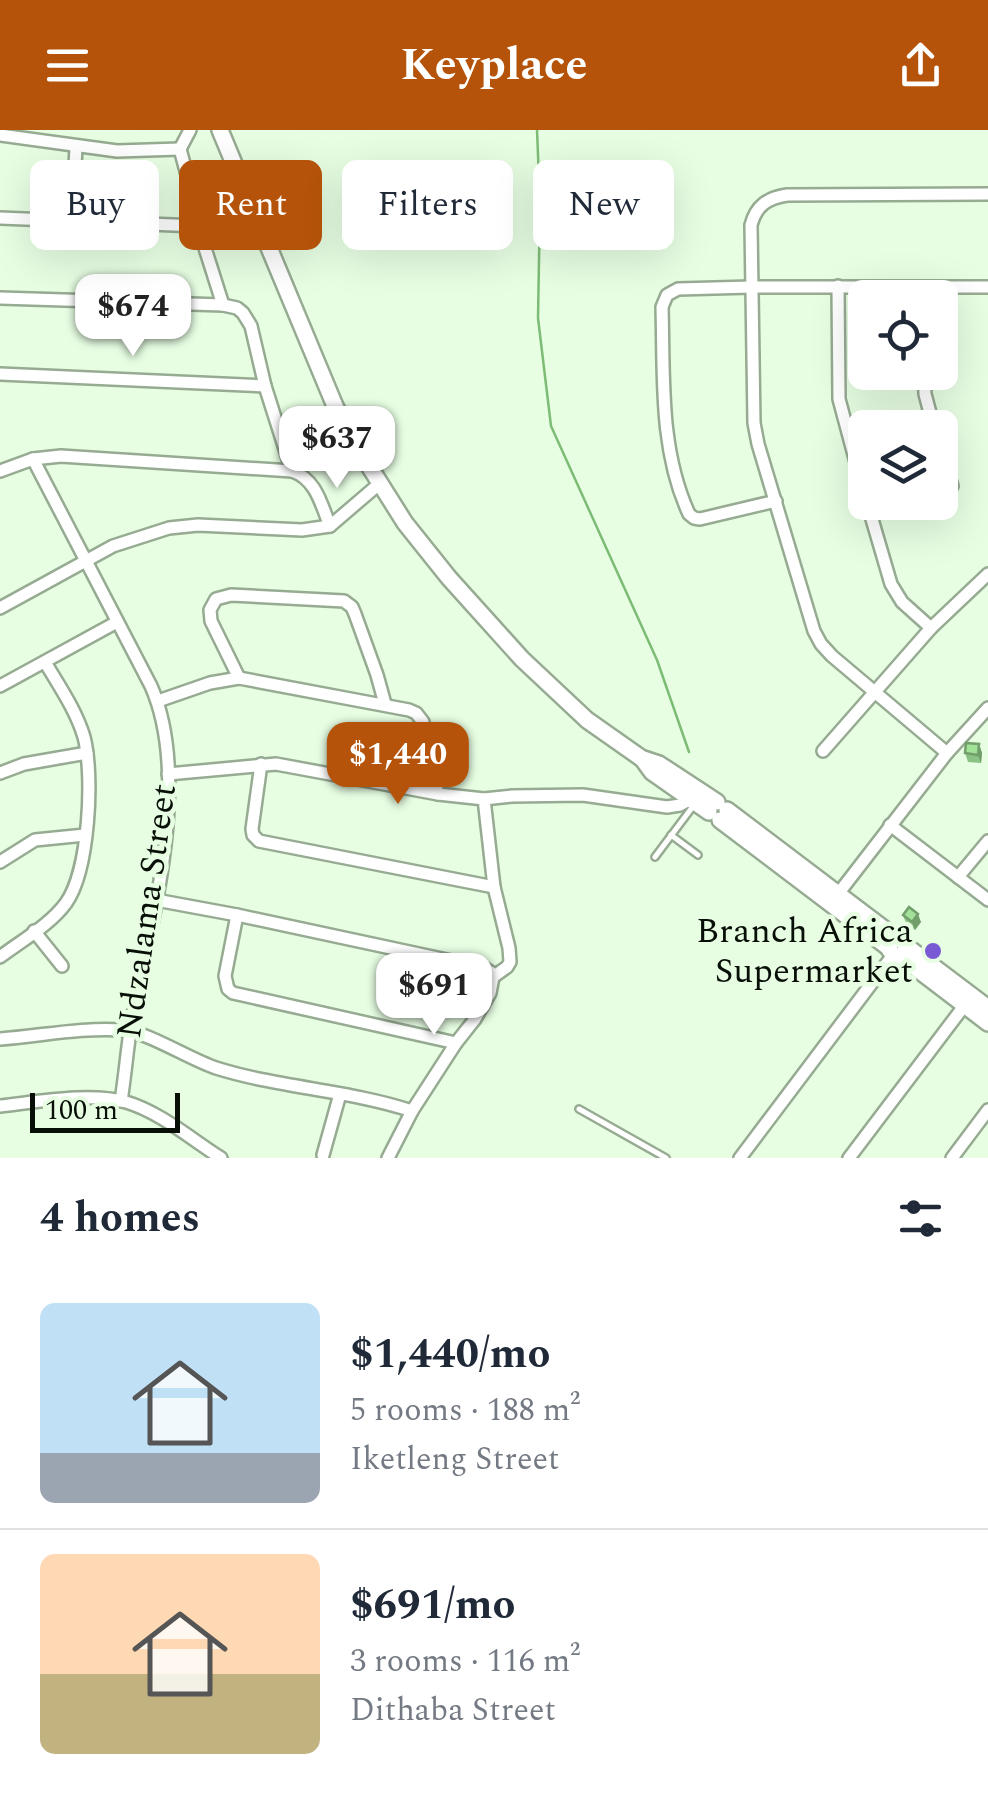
<!DOCTYPE html>
<meta charset="utf-8">
<style>
:root{--surface:#fff;--page:#f6f6f7;--text:#1f2937;--muted:#747a83;--line:#e0e1e3;--accent:#b45309}
body{margin:0;font-family:Spectral,serif;background:var(--page);color:var(--text);height:100vh;display:flex;flex-direction:column;font-size:38px;white-space:nowrap}
*{box-sizing:border-box;margin:0}
p{font-size:32px;color:var(--muted)}
.icon{flex:none;width:55px;height:55px;fill:none;stroke:currentColor;stroke-width:2;stroke-linecap:round;stroke-linejoin:round}
.map{position:relative;height:1028px;overflow:hidden}
.drawer{display:flex;flex-direction:column;background:var(--surface);flex:1}
.drawer>*{flex:none}
.guide{position:absolute;left:30px;top:30px;width:930px;height:90px;display:flex;gap:20px}
.controls{position:absolute;left:848px;top:150px;display:grid;gap:20px}
.controls a{display:grid;place-items:center;width:110px;height:110px;border-radius:15px;background:var(--surface);box-shadow:0 10px 40px #0002;font-size:50px}
.scale{position:absolute;left:30px;bottom:25px;width:150px;box-sizing:border-box;padding-left:10px;border:5px solid #080f07;border-top:0;font-size:28px;line-height:35px;white-space:nowrap;color:#080f07;-webkit-text-stroke:8px #e7fee3;paint-order:stroke}
.price{position:absolute;translate:-50% -85px;padding:0 22px;border-radius:20px;background:#fff;color:#222;font-size:32px;line-height:65px;filter:drop-shadow(0 2px 5px #0008)}
.price::after{content:'';position:absolute;left:50%;top:60px;width:30px;height:22px;margin-left:-15px;background:inherit;clip-path:polygon(0 0,100% 0,50% 100%)}
.price.active{background:var(--accent);color:#fff}
ul{padding:0;list-style:none}
li{display:flex;align-items:center;gap:30px;height:250px;padding:0 40px}
li+li{border-top:2px solid var(--line)}
li span{display:grid;place-items:center;flex:none;width:280px;height:200px;border-radius:15px;color:#555}
li>.icon{margin-inline-start:auto}
span .icon{width:120px;height:120px;fill:#fffc;stroke-width:1}
li b{font-size:42px}
h2{display:flex;justify-content:space-between;align-items:center;height:120px;padding:0 40px;font-size:42px}
.chip{padding:0 35px;border-radius:15px;background:var(--surface);box-shadow:0 10px 40px #0002;font-size:35px;line-height:90px}
.chip.active{background:var(--accent);color:#fff}
header{display:flex;justify-content:space-between;align-items:center;height:130px;padding:0 40px;background:var(--accent);color:#fff;font-size:45px;font-weight:700}
.map>svg:first-child{display:block}
.lines{fill:none;stroke-linecap:round;stroke-linejoin:round}
.stream{stroke:#7dbc75;stroke-width:2.5}
.service-casing{stroke:#96ab92;stroke-width:10}
.minor-casing{stroke:#96ab92;stroke-width:16}
.secondary-casing{stroke:#96ab92;stroke-width:20}
.service{stroke:#fff;stroke-width:5}
.minor{stroke:#fff;stroke-width:11}
.secondary{stroke:#fff;stroke-width:15}
.wall{fill:#8ac283}
.shaded-wall{fill:#719e6a}
.building{fill:#a1e198;stroke:#719e6a;stroke-width:2.5}
.poi-dot{fill:#7a5ad4;stroke:#e7fee3;stroke-width:4}
.labels{text-anchor:middle;dominant-baseline:central;stroke-width:9;stroke-linejoin:round;paint-order:stroke}
.street-label{font-size:35px;fill:#080f07;stroke:#e7fee3}
.poi-label{font-size:35px;fill:#080f07;stroke:#e7fee3;text-anchor:end}
</style>
<header><svg class="icon" aria-label="menu" viewBox="0 0 24 24"><path d="M4 6h16M4 12h16M4 18h16"/></svg>Keyplace<svg class="icon" aria-label="share" viewBox="0 0 24 24"><path d="M12 15V3M7 8l5-5 5 5M5 13v7h14v-7"/></svg></header>
<div class="map">
<svg width="988" height="1028" viewBox="0 0 988 1028">
<rect width="100%" height="100%" fill="#e7fee3"/>
<g class="lines">
<path class="stream" d="M537 0 540 74 538 188 551 296 657 530 689 622"/>
<defs>
<g id="service">
<path d="M671 705 698 725"/>
<path d="M655 727 694 675"/>
<path d="M579 979 666 1028"/>
</g>
<g id="minor">
<path d="M190 0 180 19 190 56 198 96 223 175"/>
<path d="M0 5 117 21 180 19"/>
<path d="M0 88 198 96"/>
<path d="M72 91 76 17"/>
<path d="M838 156 839 269 865 366"/>
<path d="M0 168 223 175 237 178 243 183 251 196 265 256 292 341"/>
<path d="M924 242 925 264 934 298"/>
<path d="M0 244 265 256"/>
<path d="M940 318 952 356"/>
<path d="M33 329 151 556C193 651 150 797 131 895 127 920 125 946 121 971"/>
<path d="M0 341 33 329 61 326 292 341C316 349 321 374 330 396"/>
<path d="M776 371 700 389 694 388 689 384C659 319 664 246 662 177L667 165 678 159 751 157H988"/>
<path d="M867 372 891 454 902 472 931 498"/>
<path d="M0 478 113 416 169 398 198 395 302 400 330 396 379 354"/>
<path d="M239 548 211 491 210 480 216 469 231 465 344 471 352 477 355 484 377 545 385 574"/>
<path d="M0 556 117 492"/>
<path d="M158 571 210 553 239 548 409 580 416 583 423 592 438 664"/>
<path d="M823 621 931 498 988 444"/>
<path d="M947 623 832 526 821 514 814 501 758 314 754 293 751 95C756 76 767 68 787 65L988 64"/>
<path d="M261 634 252 699 253 705 259 711 494 757"/>
<path d="M0 643 24 634 87 623"/>
<path d="M168 644 276 634 438 664 484 669 494 757 509 818 510 832 507 837 493 847"/>
<path d="M484 669 512 666 583 665 667 677 680 675 691 669"/>
<path d="M890 695 988 770"/>
<path d="M0 732 35 710 85 705"/>
<path d="M958 747 988 711"/>
<path d="M838 764 947 623 988 578"/>
<path d="M156 770 237 785 484 838 492 843 493 847"/>
<path d="M237 785 225 846 228 859 233 863 456 913"/>
<path d="M34 801 62 836"/>
<path d="M0 827C21 811 50 795 66 773 89 741 94 646 84 607 76 580 59 556 45 532"/>
<path d="M0 909C40 906 83 897 123 900 148 902 189 929 216 938 280 958 348 960 412 981"/>
<path d="M0 976C37 972 89 962 126 972 160 982 191 1009 221 1028"/>
<path d="M323 1025 340 964"/>
<path d="M388 1028 412 981 456 913 475 889 490 863 493 847"/>
<path d="M740 1028 893 825"/>
<path d="M849 1028 964 876"/>
<path d="M952 1028 988 980"/>
</g>
<g id="secondary">
<path d="M220 0 335 276 349 304 405 393 449 448 522 529 587 590 641 628 659 634 717 672"/>
<path d="M644 631 652 642 709 682"/>
<path d="M727 680 896 808 905 812 906 820 900 826 893 825 889 819 890 813 896 808"/>
<path d="M720 690 889 818"/>
<path d="M906 816 988 878"/>
<path d="M900 826 988 893"/>
</g>
</defs>
<use href="#service" class="service-casing"/>
<use href="#minor" class="minor-casing"/>
<use href="#secondary" class="secondary-casing"/>
<use href="#service" class="service"/>
<use href="#minor" class="minor"/>
<use href="#secondary" class="secondary"/>
</g>
<g class="wall">
<path d="M979 614 982 623 981 633 968 632 965 623Z"/>
<path d="M903 785 921 792 915 800 906 793Z"/>
</g>
<g class="shaded-wall">
<path d="M979 614 982 623 981 633 978 625Z"/>
<path d="M918 784 921 792 915 800 912 792Z"/>
</g>
<g class="building">
<path d="M966 613 979 614 978 625 965 623Z"/>
<path d="M909 777 918 784 912 792 903 785Z"/>
</g>
<circle class="poi-dot" cx="933" cy="821" r="10"/>
<g class="labels">
<g class="street-label">
<text transform="translate(147 781) rotate(-82)">Ndzalama Street</text>
</g>
<g class="poi-label">
<text x="913" y="801">Branch Africa<tspan x="913" dy="40">Supermarket</tspan></text>
</g>
</g>
</svg>
<div class="controls">
<a><svg class="icon" aria-label="locate" viewBox="0 0 24 24"><circle cx="12" cy="12" r="6"/><path d="M12 2v4M12 18v4M2 12h4M18 12h4"/></svg></a>
<a><svg class="icon" aria-label="layers" viewBox="0 0 24 24"><path d="M12 4l9 5-9 5-9-5zM3 14l9 5 9-5"/></svg></a>
</div>
<div class="scale">100 m</div>
<b class="price" style="left:133px;top:229px">$674</b>
<b class="price" style="left:337px;top:361px">$637</b>
<b class="price active" style="left:398px;top:677px">$1,440</b>
<b class="price" style="left:434px;top:908px">$691</b>
<div class="guide">
<a class="chip">Buy</a>
<a class="chip active">Rent</a>
<a class="chip">Filters</a>
<a class="chip">New</a>
</div>
</div>
<section class="drawer">
<h2>4 homes<svg class="icon" aria-label="filters" viewBox="0 0 24 24"><path d="M4 7h16M4 17h16"/><circle cx="9" cy="7" r="2"/><circle cx="15" cy="17" r="2"/></svg></h2>
<ul>
<li><span style="background:linear-gradient(#bfe0f5 75%,#9aa5b1 0)"><svg class="icon" aria-label="home" viewBox="0 0 24 24"><path d="M3 11l9-7 9 7M6 9v11h12V9"/></svg></span><div><b>$1,440/mo</b><p>5 rooms · 188 m²</p><p>Iketleng Street</p></div></li>
<li><span style="background:linear-gradient(#ffd9b3 60%,#c2b280 0)"><svg class="icon" aria-label="home" viewBox="0 0 24 24"><path d="M3 11l9-7 9 7M6 9v11h12V9"/></svg></span><div><b>$691/mo</b><p>3 rooms · 116 m²</p><p>Dithaba Street</p></div></li>
</ul>
</section>
